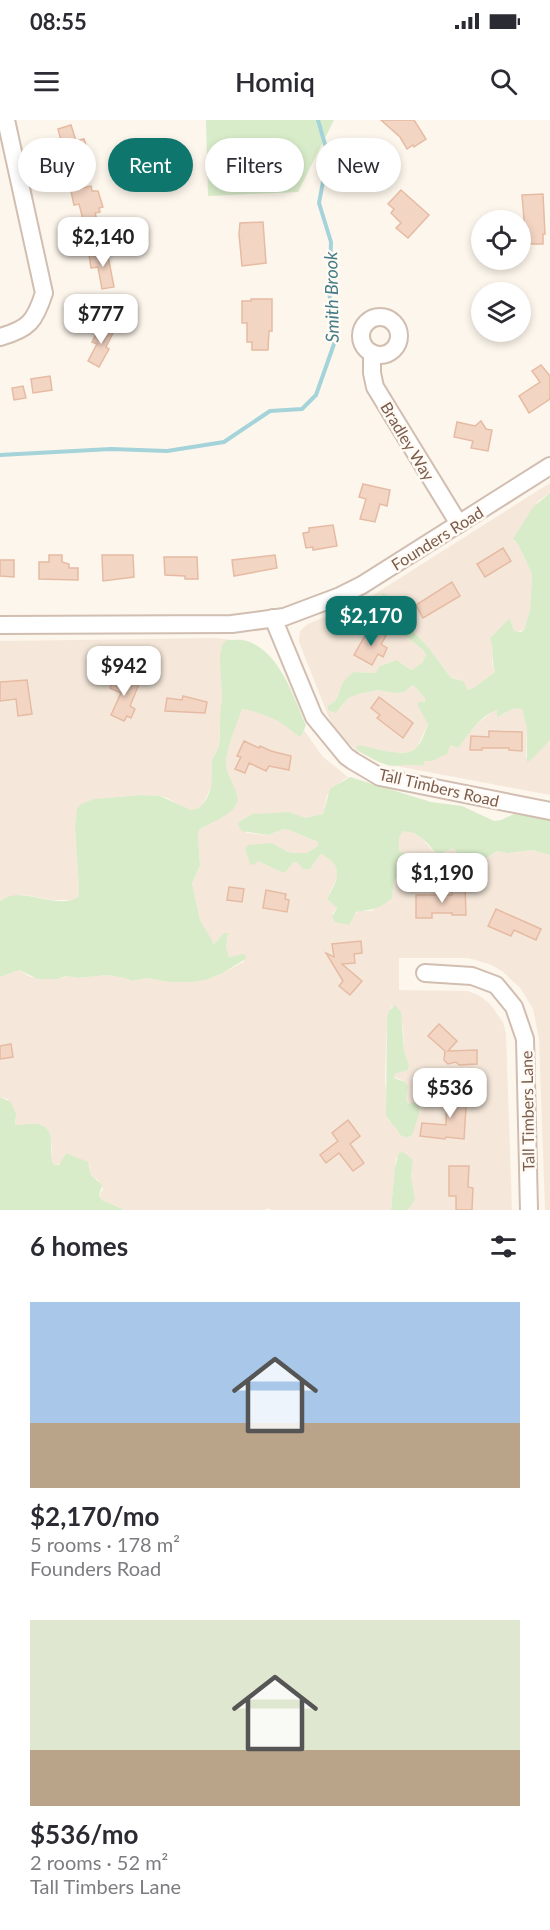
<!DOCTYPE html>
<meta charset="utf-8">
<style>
:root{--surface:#fff;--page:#f7f7f7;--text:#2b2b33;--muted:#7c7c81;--accent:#0f766e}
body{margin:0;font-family:Lato,sans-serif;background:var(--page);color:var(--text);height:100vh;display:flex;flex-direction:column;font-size:22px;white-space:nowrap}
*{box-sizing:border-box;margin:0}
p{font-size:20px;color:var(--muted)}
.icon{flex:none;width:33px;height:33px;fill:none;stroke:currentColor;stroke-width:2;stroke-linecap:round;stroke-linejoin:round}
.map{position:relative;height:1090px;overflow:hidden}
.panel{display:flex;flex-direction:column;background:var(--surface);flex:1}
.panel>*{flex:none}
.banner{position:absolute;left:18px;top:18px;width:514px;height:54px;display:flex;gap:12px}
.controls{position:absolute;left:471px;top:90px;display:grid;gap:12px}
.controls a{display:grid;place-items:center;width:60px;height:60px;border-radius:50%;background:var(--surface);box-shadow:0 3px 9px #0003;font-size:30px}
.price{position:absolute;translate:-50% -51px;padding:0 14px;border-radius:12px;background:#fff;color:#222;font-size:20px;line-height:39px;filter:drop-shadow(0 2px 3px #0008)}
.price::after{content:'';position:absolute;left:50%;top:36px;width:18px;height:14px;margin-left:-9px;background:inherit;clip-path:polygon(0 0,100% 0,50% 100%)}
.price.selected{background:var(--accent);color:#fff}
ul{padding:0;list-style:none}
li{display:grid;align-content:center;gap:12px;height:318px;padding:0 30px}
li span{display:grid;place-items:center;height:186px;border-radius:0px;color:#555}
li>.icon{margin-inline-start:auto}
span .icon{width:108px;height:108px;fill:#fffc;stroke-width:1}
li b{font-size:26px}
h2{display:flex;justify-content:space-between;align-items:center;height:72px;padding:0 30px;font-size:26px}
.tag{padding:0 21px;border-radius:27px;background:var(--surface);box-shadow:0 3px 9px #0003;font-size:21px;line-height:54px}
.tag.selected{background:var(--accent);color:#fff}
.status{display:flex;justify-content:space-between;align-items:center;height:42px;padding:0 30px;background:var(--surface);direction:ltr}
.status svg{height:16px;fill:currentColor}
header{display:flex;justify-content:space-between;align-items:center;height:78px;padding:0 30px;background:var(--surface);font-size:27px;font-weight:600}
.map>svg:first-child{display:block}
.residential{fill:#f5e8da;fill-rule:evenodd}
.green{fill:#d8ecc9}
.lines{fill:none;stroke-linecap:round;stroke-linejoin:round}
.stream{stroke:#a5d3da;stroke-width:4}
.building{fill:#f3d5c3;stroke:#e6bba3;stroke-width:1.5}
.minor-casing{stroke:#d1beb0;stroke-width:20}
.minor{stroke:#fff;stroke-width:16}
.labels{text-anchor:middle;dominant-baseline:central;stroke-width:5;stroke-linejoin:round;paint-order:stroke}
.street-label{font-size:16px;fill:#7a5c4d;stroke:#fffaf3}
.water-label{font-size:18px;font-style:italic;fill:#437c86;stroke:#fffaf3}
</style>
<div class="status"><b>08:55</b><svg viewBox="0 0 49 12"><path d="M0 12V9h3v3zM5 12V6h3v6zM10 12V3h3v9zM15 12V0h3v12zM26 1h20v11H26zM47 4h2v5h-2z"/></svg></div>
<header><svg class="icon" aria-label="menu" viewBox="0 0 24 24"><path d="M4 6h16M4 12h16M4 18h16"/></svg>Homiq<svg class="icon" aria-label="search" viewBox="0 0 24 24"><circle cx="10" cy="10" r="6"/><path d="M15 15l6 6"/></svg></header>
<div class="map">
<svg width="550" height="1090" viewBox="0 0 550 1090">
<rect width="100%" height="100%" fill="#fdf6ec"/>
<g class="residential">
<path d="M550 363V373L538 381 514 421 518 424 532 454 530 490 524 510 516 512 514 511 510 499 492 516 490 518 494 528 492 544 495 552 475 567 468 570 461 560 451 558 429 528 411 509 409 504 411 492 405 485 390 477H380L382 496 424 531 426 535 422 543 411 550 402 543 394 541 382 545 375 553 357 552 343 562 336 580 328 586V590L338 591 348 578 359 574 378 570 394 573 404 572 413 565 425 578V582L420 589 426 597 428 603 417 628 409 632 394 633 358 625 359 631 383 643 357 631 340 615 329 598 299 522 300 511 308 504 367 479Z"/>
<path d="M216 518 232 520H228L221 529 222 577 219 626 212 640 211 668 202 685 197 690H187L168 678 160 676 141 675 94 679 75 708 79 770 78 777 74 780H53L25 775 2 779 0 781V521Z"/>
<path d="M520 588 522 589 527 609 526 638 542 628 550 620V675L396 646 408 643 424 646V641H432L450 625 458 628 469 610 492 592 497 590 499 597 510 590Z"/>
<path d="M242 589 265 594 282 602 299 617 302 615 304 610 323 637 348 657 343 660 327 675 323 694 305 698 252 694 239 702 247 713 268 715 284 709 289 710 318 722 319 726 314 729 307 733H295L288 732 272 723 258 741 281 752 285 751 294 742H297L310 749 321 734 330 738 338 750V755L327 779 337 788 332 794 353 795 359 791H372L393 773 394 760 396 758H399L420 740 399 732V718L403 711H409L420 717 437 735 453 728 456 731 458 738 479 743 497 731 507 733 532 730 550 735V1090H545L539 919 533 889 521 869 502 851 489 844 468 838H399V870L468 871 480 876 490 884 503 902 506 914 512 1090H408L412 1074 411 1057 413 1040 396 1038 391 1090H272L267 1088 265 1090H125L102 1080 99 1076 103 1069 98 1060 91 1055 89 1044 65 1034 62 1043 54 1046 51 1040 52 1024 49 1011 43 1006 32 1003 19 1006 15 1005 16 998 8 979 0 977V857L19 850 30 857 63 858 67 856 77 858 107 855 125 858 132 861 147 858 169 862H193L205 860 221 854 245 841 229 837 226 827 228 815 224 813 214 824 207 814 200 800 192 764 200 745 198 715 199 710 231 691 237 684 232 662 227 656 226 643 228 622ZM392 886 403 907 404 931 409 945 408 950 395 954 394 957 402 960 408 967 406 981 408 984 412 1015 407 1018 400 1015 397 1007 388 1000 385 958 387 897Z"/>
</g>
<g class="green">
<path d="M206 0H334L298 72 208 76Z"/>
<path d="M550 373V620L531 640 527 642V609L522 589C513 587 506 592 499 597L497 596V590C479 596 469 614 458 628L450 625 447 634 432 641H424V646C412 644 406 645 395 646 383 646 369 637 359 631L356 628 358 625C374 627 407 641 418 626 423 620 425 611 428 604L418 586V582H425V578L413 565 404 572 394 573 378 570 359 574 348 578 336 593 328 590V586L336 580 343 562 353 552 375 553 380 546 397 540 411 550 422 543 426 535 424 531 382 496 380 477 383 473 409 488 411 492 409 504 411 509 429 528 451 558 463 561 468 570 475 567 495 552C491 540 495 530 490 518L509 499H510L514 511 521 512 524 510 530 490 532 454 518 424 513 419 533 387Z"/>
<path d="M227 520C234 520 241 519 247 521 280 532 293 576 306 605L302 615 299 617C280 600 267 594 242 589 236 608 227 623 226 643 225 656 241 672 237 683 232 696 210 702 199 710L198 715 200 745 192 764 200 800 214 824 224 813H228L226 827 229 837 244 834 247 838 221 854 205 860 193 862H169L147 858 132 861 125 858 107 855 77 858 67 856 57 859H38L19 850 0 857V781C22 764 57 791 78 777L79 770 75 708 77 689 81 684 94 679 141 675 160 676 191 690 197 689 202 685 207 678 211 668 212 640 219 626 220 614V598L222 577 220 537 222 525Z"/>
<path d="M350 657 431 682 462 686 494 701 501 700 514 694 550 699V735L532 730 507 733 497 731 479 743 458 738 456 731 453 728 437 735C429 724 418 711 403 711L399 718V731L420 740 424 746 419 761 396 758 394 761 392 778C378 790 373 789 356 792L349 805 335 802 332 797 337 788 327 779C338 759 345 746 321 734L310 749H303L297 742H294L285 752H281L258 741 254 745 250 744 245 728 248 725 272 723 288 732 295 733H307L318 726V722L289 710 284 709 268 715 242 711 238 705 239 702 252 694 289 692 305 698 323 694 330 669Z"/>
<path d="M395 885 401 892 404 931 409 945 408 950 395 954 394 958 405 962 408 967 406 980 408 984 413 982 419 988V994L412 1015 407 1018 400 1015C397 1006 389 1003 386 995L387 897 389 891Z"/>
<path d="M0 977 11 982 16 994 15 1005C23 1006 30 1002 38 1004 60 1010 46 1033 54 1045H59L66 1033 88 1042 91 1055 102 1065 99 1076 102 1080 125 1090H0Z"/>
<path d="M403 1032 413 1040 411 1057 415 1079 408 1090H391L395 1047 399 1033Z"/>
</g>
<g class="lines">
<path class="stream" d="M0 335 111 329 167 331 224 322 270 291 302 289 316 275 334 224 335 205 329 173 331 122 319 83 328 35 318 0"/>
</g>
<g class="building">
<path d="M381 0H414L426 19 414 27 413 25 407 29 400 17Z"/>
<path d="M71 5 76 21 84 19 87 28 82 29 85 40 73 43 68 26 63 28 58 9Z"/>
<path d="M91 66 92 71H98L103 87 99 88 100 92 95 93 97 100 84 103 79 84 74 85 71 71Z"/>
<path d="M401 70 429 95 408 118 396 108 401 103 391 93 394 89 388 84Z"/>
<path d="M543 74 545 114H543V124H526L522 75Z"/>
<path d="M263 102 266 143 242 146 239 114 240 103Z"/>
<path d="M107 131 114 167 102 169 98 147 91 148 89 134Z"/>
<path d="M251 179H272V211H269L268 230H252V222H247V203H242V181H251Z"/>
<path d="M101 205 114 211 106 227 109 229 99 247 88 241 97 224 92 222Z"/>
<path d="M541 245 550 256V279L529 293 519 276 540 262 532 251Z"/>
<path d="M50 256 52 270 33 273 31 259Z"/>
<path d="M23 266 26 278 14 280 12 268Z"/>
<path d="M481 301 486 309 492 310 488 331 471 328 473 321 454 317 457 302 475 306Z"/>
<path d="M363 364 390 370 387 386 380 384 375 402 360 399 366 379 359 377Z"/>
<path d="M333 405 337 426 313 430V427L306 428 303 413 309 412V408Z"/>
<path d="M503 428 511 441 485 457 477 444Z"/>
<path d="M49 435H62V442L69 444V448H78V460L39 459V442H49Z"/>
<path d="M102 435H133L134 457 103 461Z"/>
<path d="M275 435 277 448 234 456 232 440Z"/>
<path d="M164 437H197L198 459H185V456L165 455Z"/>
<path d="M0 440H14V457L0 456Z"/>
<path d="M452 462 460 476 423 498 416 485Z"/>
<path d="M372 508 386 516 381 524 387 528 383 537 378 534 372 545 354 535 366 514 368 515Z"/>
<path d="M116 554 139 564 130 586 135 589 131 598 127 596 124 601 111 595 121 573 110 568Z"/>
<path d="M27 560 32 594 18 596 16 579 0 581V562Z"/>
<path d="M183 576 207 582 205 593 165 591 167 578 182 580Z"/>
<path d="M379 577 413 603 403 618 377 598 380 595 371 588Z"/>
<path d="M489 611 522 612V631L509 630V628H482V630H470L471 616 489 617Z"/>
<path d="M244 621 259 628 260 626 271 631 291 636 289 650 269 646 266 651 249 643 245 653 235 649 241 637 237 636Z"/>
<path d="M452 766H465L466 795H452V793H432V798H416V775H452Z"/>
<path d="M229 767 244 769 242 782 227 780Z"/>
<path d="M266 770 286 774 285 779 289 780 287 792 263 788Z"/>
<path d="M496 789 541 809 536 820 514 810 511 816 488 806Z"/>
<path d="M361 821 362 833 354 834 355 843 342 844 362 861 350 875 339 866 343 861 326 833 334 837 332 824Z"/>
<path d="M439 904 457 921 448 931 477 930V944L459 945 456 942 448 944 444 940 445 931 428 916Z"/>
<path d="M11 924 13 937 0 939V926Z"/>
<path d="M447 971 467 972 464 1019 446 1017 445 1019 420 1016 422 1003 446 1005Z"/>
<path d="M348 1000 360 1016 350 1024 364 1043 353 1051 339 1033 326 1043 320 1035 338 1021 332 1013Z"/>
<path d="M449 1046H469L468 1067 473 1068 472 1090H456V1076H449Z"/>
</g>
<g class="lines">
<defs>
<g id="minor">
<circle cx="380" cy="216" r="19"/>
<path d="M0 217C29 209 35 201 44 173L6 0"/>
<path d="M372 233V253L375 267 459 404"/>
<path d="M273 498 314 597 346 636 353 641 380 657 550 691"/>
<path d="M0 505 232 504 284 497 340 476 362 465 550 346"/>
<path d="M425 853 472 856 496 865 514 887 525 919 529 1090"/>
</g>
</defs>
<use href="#minor" class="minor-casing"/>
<use href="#minor" class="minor"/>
</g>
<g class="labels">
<g class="street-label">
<text transform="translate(408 321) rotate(59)">Bradley Way</text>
<text transform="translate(437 418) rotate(-32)">Founders Road</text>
<text transform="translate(439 667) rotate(13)">Tall Timbers Road</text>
<text transform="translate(527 991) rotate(-91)">Tall Timbers Lane</text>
</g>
<g class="water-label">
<text transform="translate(331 177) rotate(-91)">Smith Brook</text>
</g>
</g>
</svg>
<div class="controls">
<a><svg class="icon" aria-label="locate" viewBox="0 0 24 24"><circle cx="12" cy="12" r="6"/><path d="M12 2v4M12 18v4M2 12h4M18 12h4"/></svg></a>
<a><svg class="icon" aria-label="layers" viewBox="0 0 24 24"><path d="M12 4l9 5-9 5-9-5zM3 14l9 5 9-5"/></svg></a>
</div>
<b class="price" style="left:103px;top:148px">$2,140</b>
<b class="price" style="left:101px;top:225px">$777</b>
<b class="price selected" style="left:371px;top:527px">$2,170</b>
<b class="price" style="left:124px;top:577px">$942</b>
<b class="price" style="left:442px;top:784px">$1,190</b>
<b class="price" style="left:450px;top:999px">$536</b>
<div class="banner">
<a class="tag">Buy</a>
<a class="tag selected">Rent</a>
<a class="tag">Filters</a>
<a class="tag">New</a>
</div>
</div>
<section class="panel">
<h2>6 homes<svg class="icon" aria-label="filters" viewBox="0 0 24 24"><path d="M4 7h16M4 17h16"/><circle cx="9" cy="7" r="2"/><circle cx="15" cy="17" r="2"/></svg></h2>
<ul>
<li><span style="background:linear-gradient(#a9c7e8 65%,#b9a48a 0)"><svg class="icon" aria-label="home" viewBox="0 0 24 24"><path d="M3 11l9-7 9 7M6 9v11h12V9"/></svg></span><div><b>$2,170/mo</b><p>5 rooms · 178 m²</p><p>Founders Road</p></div></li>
<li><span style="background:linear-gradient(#dfe7d0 70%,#b9a48a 0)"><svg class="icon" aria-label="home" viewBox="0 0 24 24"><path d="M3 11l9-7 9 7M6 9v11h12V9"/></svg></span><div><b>$536/mo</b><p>2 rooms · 52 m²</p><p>Tall Timbers Lane</p></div></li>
</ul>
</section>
